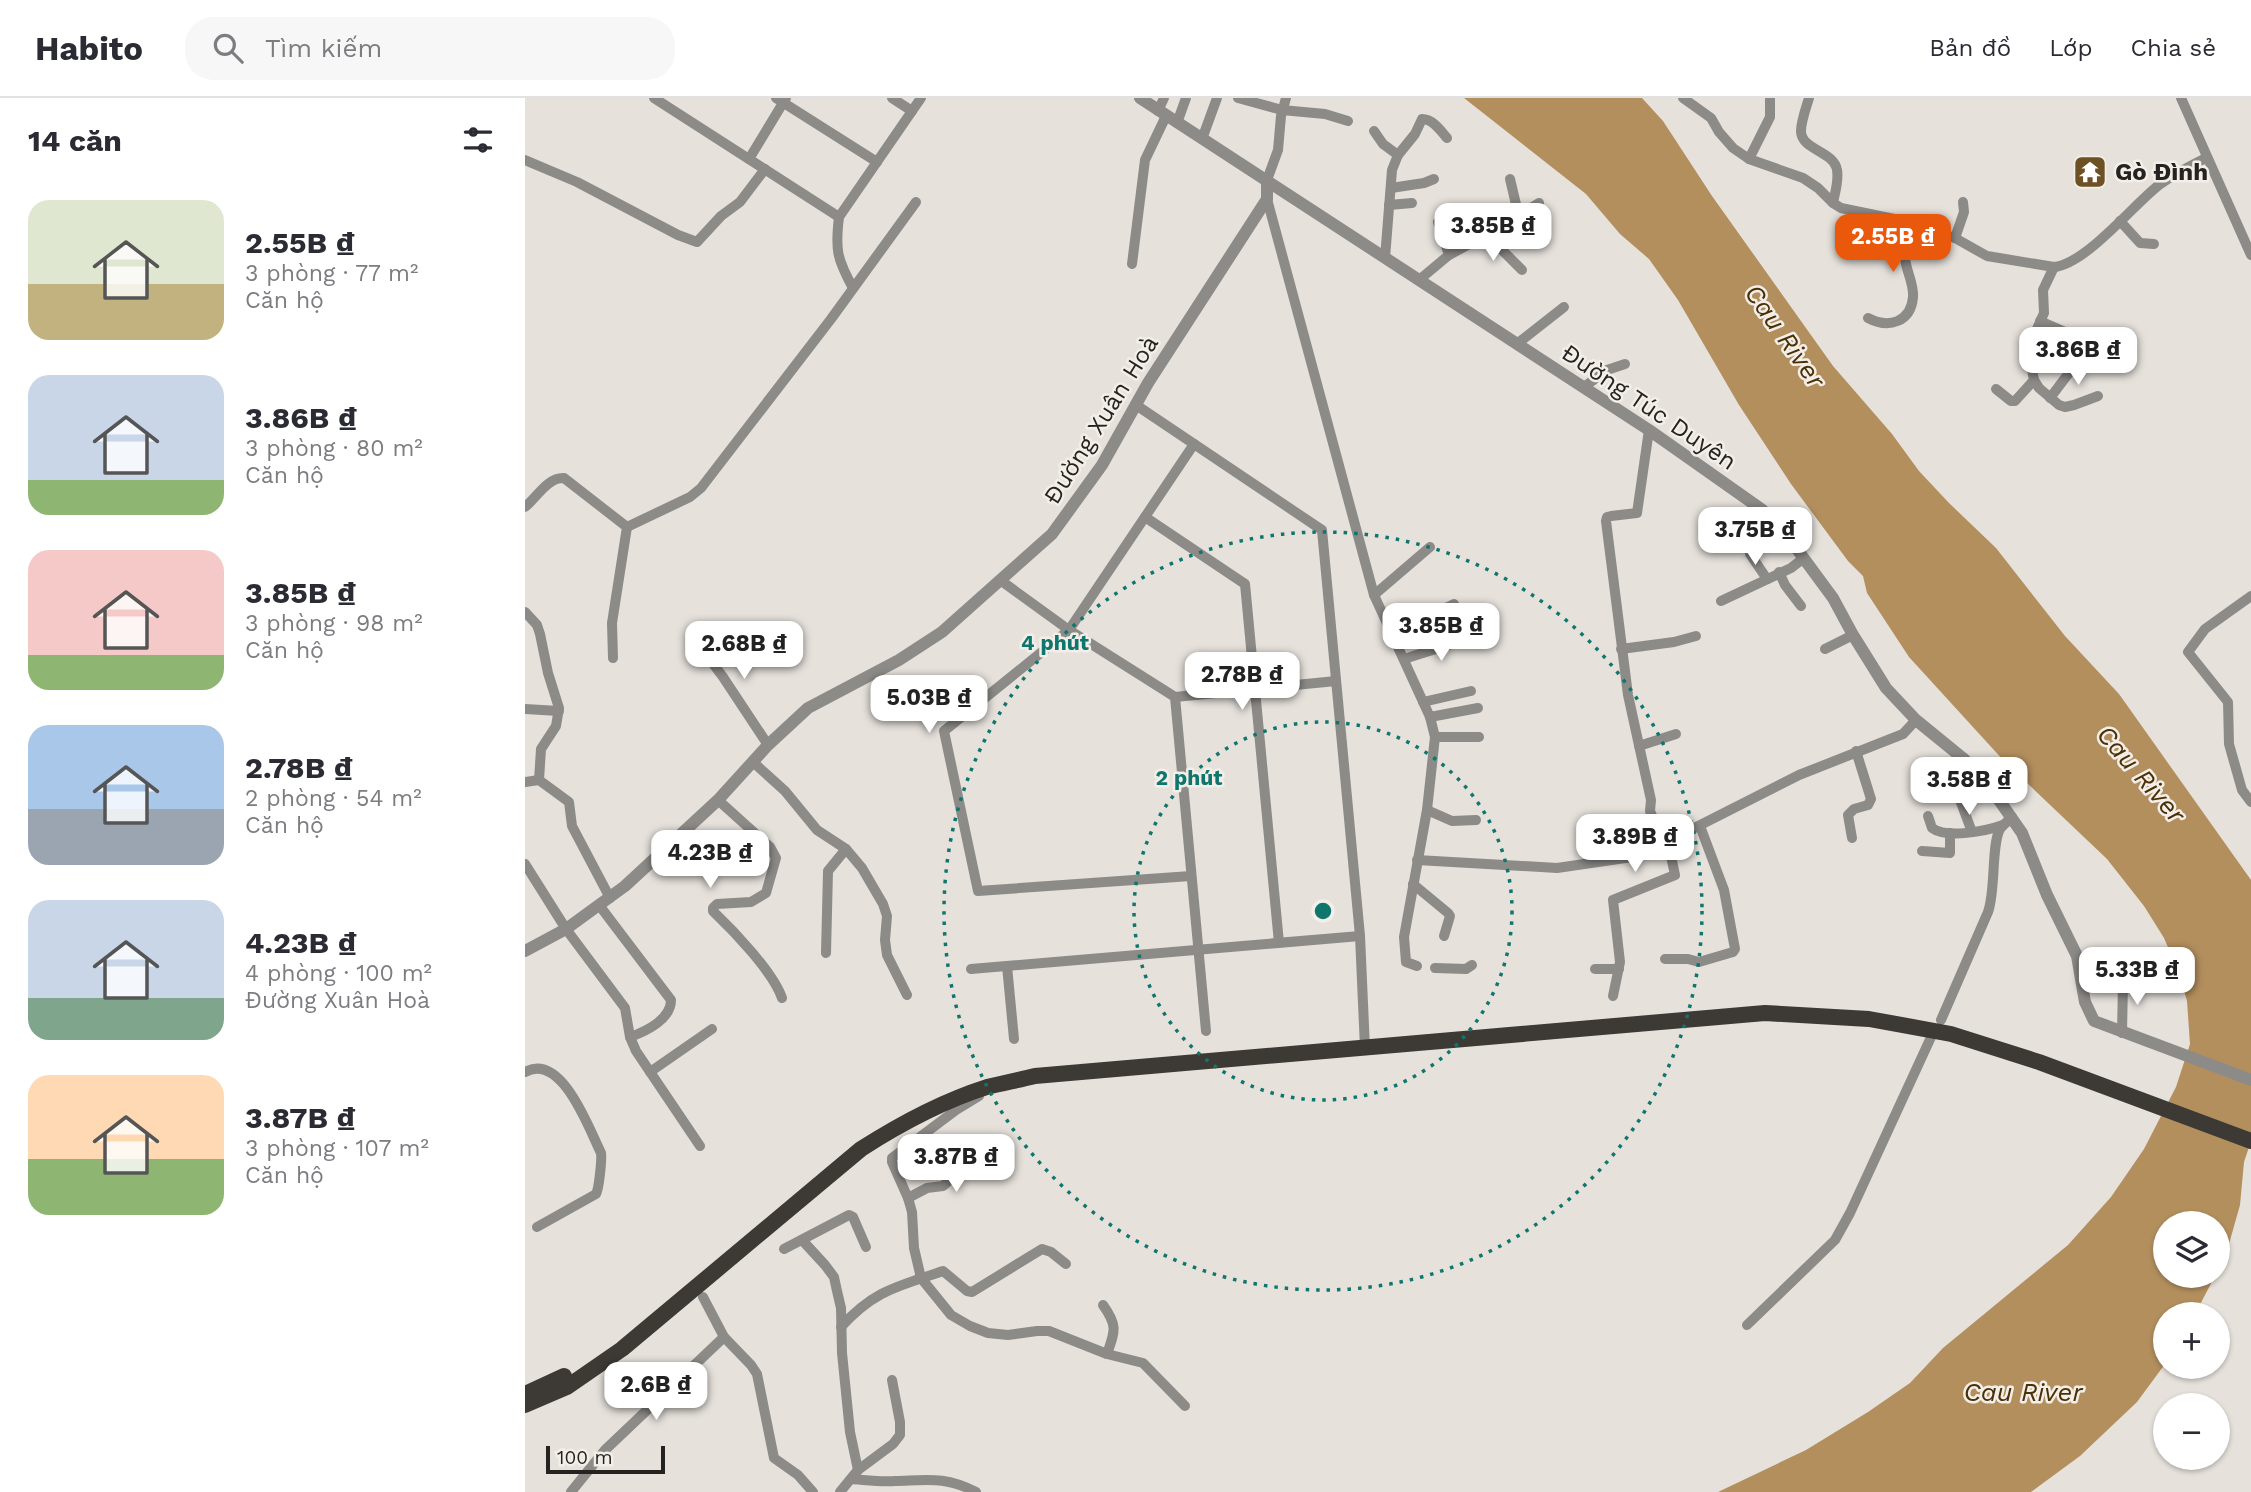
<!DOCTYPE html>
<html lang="vi">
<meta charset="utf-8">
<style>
:root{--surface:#fff;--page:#f7f7f7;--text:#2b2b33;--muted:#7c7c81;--line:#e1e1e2;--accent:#ea580c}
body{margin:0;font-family:"Work Sans",sans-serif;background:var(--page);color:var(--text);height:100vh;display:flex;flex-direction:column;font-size:26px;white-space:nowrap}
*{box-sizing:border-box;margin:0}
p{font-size:23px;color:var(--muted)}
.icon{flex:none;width:38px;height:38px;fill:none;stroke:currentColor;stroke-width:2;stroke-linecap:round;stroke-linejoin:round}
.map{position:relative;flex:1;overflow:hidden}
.drawer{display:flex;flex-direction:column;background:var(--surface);width:525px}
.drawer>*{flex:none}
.fabs{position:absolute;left:1628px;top:1113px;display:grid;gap:14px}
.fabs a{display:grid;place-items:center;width:77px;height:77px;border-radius:50%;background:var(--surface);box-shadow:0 2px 5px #0004;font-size:35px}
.scale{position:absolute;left:21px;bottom:18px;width:119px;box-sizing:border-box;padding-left:7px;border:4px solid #252321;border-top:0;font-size:19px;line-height:24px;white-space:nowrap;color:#252321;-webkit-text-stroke:5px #f3eee8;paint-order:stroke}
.price{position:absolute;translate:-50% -60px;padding:0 16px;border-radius:14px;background:#fff;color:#222;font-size:23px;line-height:46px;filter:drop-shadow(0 2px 4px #0008)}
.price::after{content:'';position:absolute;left:50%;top:42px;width:21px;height:16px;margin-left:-10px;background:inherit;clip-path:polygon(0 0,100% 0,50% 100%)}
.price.active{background:var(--accent);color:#fff}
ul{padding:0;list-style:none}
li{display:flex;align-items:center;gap:21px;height:175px;padding:0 28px}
li span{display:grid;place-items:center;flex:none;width:196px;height:140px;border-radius:21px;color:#555}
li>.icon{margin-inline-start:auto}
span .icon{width:84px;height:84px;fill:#fffc;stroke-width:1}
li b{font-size:30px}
h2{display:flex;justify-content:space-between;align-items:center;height:84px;padding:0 28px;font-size:30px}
header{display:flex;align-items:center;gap:42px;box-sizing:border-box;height:98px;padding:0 35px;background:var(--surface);border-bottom:2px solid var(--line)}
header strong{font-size:33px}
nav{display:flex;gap:38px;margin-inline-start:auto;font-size:24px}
.search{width:490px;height:63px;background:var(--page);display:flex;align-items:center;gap:18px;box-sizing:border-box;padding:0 24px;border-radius:28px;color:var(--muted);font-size:26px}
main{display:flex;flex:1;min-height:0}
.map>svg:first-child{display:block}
.water{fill:#b38f5e}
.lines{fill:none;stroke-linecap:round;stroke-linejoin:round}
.minor{stroke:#8d8b88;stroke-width:10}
.tertiary{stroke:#8d8b88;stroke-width:12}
.trunk{stroke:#3d3a35;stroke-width:16}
.ring{fill:none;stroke:#0f766e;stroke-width:3.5;stroke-dasharray:3.5 7}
.labels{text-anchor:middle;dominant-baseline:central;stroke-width:5;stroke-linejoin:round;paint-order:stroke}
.poi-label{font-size:24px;font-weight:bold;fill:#252321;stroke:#f3eee8;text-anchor:start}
.street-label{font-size:24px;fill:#252321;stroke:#f3eee8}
.water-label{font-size:26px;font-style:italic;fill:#493006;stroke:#f3eee8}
.centre{fill:#0f766e;stroke:#f3eee8;stroke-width:3.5}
.ring-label{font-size:21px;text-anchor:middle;font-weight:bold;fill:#0f766e;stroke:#f3eee8;stroke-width:5;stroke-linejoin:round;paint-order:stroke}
</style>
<header>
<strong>Habito</strong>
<div class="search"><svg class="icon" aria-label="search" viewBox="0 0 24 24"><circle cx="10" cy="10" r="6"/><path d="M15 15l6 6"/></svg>Tìm kiếm</div>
<nav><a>Bản đồ</a><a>Lớp</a><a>Chia sẻ</a></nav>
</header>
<main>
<section class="drawer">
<h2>14 căn<svg class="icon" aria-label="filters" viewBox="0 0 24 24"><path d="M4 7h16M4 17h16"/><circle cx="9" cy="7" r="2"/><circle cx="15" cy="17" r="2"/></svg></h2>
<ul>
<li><span style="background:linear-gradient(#dfe7d0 60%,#c2b280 0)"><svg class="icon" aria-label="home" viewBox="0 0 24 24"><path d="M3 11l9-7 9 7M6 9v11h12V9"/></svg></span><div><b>2.55B ₫</b><p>3 phòng · 77 m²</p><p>Căn hộ</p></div></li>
<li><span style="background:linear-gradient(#c9d6e8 75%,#8fb573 0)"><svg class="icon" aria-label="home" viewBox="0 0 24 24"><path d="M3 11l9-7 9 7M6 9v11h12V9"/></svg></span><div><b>3.86B ₫</b><p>3 phòng · 80 m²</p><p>Căn hộ</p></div></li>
<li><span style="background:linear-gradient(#f6c9c9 75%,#8fb573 0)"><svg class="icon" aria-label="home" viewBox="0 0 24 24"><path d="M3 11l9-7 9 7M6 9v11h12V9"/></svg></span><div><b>3.85B ₫</b><p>3 phòng · 98 m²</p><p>Căn hộ</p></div></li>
<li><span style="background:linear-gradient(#a9c7e8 60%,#9aa5b1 0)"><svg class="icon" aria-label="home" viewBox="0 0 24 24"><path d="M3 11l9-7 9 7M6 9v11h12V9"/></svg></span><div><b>2.78B ₫</b><p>2 phòng · 54 m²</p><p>Căn hộ</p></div></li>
<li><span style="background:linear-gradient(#c9d6e8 70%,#7fa58c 0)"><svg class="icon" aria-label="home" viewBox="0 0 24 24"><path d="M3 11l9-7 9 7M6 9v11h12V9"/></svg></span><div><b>4.23B ₫</b><p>4 phòng · 100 m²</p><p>Đường Xuân Hoà</p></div></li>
<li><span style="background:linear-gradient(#ffd9b3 60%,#8fb573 0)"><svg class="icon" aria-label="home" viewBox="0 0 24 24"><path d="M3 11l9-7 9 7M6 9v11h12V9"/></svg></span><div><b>3.87B ₫</b><p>3 phòng · 107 m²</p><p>Căn hộ</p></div></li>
</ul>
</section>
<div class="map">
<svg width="1726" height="1394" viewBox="0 0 1726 1394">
<rect width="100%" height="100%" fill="#e6e1db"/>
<path class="water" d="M939 0H1117L1138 23 1187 98 1308 268 1367 336 1394 373 1424 405 1471 450 1540 538 1594 596 1726 782V1043L1719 1064 1715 1107 1702 1153 1692 1173V1125H1640V1178H1690L1670 1216H1640V1266L1612 1304 1555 1358 1506 1394H1193L1281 1352 1343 1314 1385 1285 1418 1250 1543 1147 1586 1099 1619 1051 1651 989 1665 946 1662 903 1653 872 1639 840 1619 808 1582 761 1479 663 1384 559 1342 495 1338 478 1323 463 1266 386 1214 307 1153 202 1124 161 1095 136 1061 96Z"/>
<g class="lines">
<g class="minor">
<path d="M129 0 314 119 396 0"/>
<path d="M251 0 352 64"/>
<path d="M367 0 387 13"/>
<path d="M713 0 757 12 800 16 823 23"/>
<path d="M1158 0 1186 20 1194 34 1208 50 1224 61 1278 80 1293 90 1308 105 1316 110 1374 122 1430 140 1462 158 1529 169C1561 166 1608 107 1634 87 1649 76 1665 68 1681 60"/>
<path d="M1284 0C1281 10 1276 23 1276 33 1276 52 1309 53 1312 72 1314 83 1310 94 1308 105"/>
<path d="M1656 0 1726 157"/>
<path d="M633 13 639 0"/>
<path d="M652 25 661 0"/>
<path d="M849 33 858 46 873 57"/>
<path d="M677 41 692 0"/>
<path d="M224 61 261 0"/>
<path d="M1224 61 1245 19V0"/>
<path d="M0 62 52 84 153 137 172 144 196 118 215 104 240 71"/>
<path d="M985 81 994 119"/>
<path d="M742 82 753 52 756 18 761 0"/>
<path d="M866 90 899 85 909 81"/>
<path d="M742 101 849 497 905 619 910 639 902 712 879 839 881 864 892 868"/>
<path d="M864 107 887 105"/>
<path d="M944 111 957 138"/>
<path d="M314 119C310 152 312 161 328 190"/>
<path d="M1595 123 1615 145 1629 146"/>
<path d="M913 124 924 157"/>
<path d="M961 136 997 172"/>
<path d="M1430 140 1439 114 1438 104"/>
<path d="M860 160 867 72 873 57 890 36 897 21C908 21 916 33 922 40"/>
<path d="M607 166 620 62 641 18"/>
<path d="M1529 169 1518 192 1519 215 1503 251 1509 282 1514 290 1534 307 1540 309 1549 307 1573 298"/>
<path d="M894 182 924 157 976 129 1014 105"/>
<path d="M1343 220C1364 231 1386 224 1388 199 1389 188 1383 176 1381 166 1378 151 1376 136 1374 122"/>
<path d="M1515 223 1538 233"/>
<path d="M993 245 1039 209"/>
<path d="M1059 289 1082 272 1100 266"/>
<path d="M1471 291 1486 303H1490L1509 282"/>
<path d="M1525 300 1556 259"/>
<path d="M611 307 797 432 835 838 840 950"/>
<path d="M1124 332 1112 415 1086 418 1082 419 1081 423 1103 597 1126 702 1125 713 1139 746"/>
<path d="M0 409C12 399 23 379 39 380L102 429 87 525 88 560"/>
<path d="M620 419 720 486 754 845"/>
<path d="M102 429 165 399 176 390 306 221 391 104"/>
<path d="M1225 456 1242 481"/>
<path d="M1254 474 1260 487 1276 508"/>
<path d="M475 482 544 532 650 599 681 933"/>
<path d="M849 497 905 449"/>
<path d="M1726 498 1680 531 1663 554 1703 604 1704 646 1717 692 1726 704"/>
<path d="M1196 503 1266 470 1279 460"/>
<path d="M0 514 12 527 15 536 23 575 34 610 31 628 16 651 14 682 44 704 47 728 85 800"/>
<path d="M168 539 198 579 243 647"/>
<path d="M869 540 900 520 929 506"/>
<path d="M1096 551 1149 544 1171 538"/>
<path d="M1300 551 1328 537"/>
<path d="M879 561 945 540"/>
<path d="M650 599 811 583"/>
<path d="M898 604 946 593"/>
<path d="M0 611 34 613"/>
<path d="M905 619 953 610"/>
<path d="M910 639H954"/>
<path d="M1114 648 1151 636"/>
<path d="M228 664 260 693 292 732 321 751 337 770 358 806 362 818 360 842 362 857 382 897"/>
<path d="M0 684 14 682"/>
<path d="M193 702 245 749 251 760 241 795 226 804 192 806 188 810V813C208 832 248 874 257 900"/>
<path d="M1435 702 1447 734"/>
<path d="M902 712 927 723 951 722"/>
<path d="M1403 718 1407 730C1422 741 1461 733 1478 727"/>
<path d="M1327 740 1323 717 1329 711 1343 707 1346 701 1331 653"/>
<path d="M1397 753 1425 755V735"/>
<path d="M892 762 1032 770 1114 758 1274 677 1378 636 1391 622"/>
<path d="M0 766 41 831 100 910 105 939 111 953 175 1048"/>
<path d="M666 778 453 793 419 633 544 532 669 346"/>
<path d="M888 786 923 815 925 818 919 838"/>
<path d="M74 807 146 902C146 921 122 933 105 939"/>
<path d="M301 855 303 773 321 751"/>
<path d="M1140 861H1163L1174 864 1208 854 1210 851 1199 792 1175 728"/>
<path d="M482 868 489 941"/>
<path d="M910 870 941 871 947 867"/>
<path d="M446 871 835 838"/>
<path d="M1070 871H1094"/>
<path d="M1088 898 1095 864 1088 802 1150 777 1143 744"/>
<path d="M1416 922 1463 814C1471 792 1466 747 1475 731 1478 727 1483 723 1487 719"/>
<path d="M1597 935 1598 884"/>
<path d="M0 974C37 954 64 1031 76 1055 77 1061 74 1091 71 1096L12 1129"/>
<path d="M125 974 187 931"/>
<path d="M454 998 431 1012 367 1060V1064L383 1100 387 1114 389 1150 396 1180 426 1217 445 1228 463 1235 483 1237 512 1233H524L582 1256 618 1265 660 1308"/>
<path d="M383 1100 402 1090 418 1088 429 1078 431 1074 430 1066 451 1051"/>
<path d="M277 1142 300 1167 309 1179 312 1193 316 1210 317 1255 325 1334 333 1372"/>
<path d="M259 1151 324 1117 328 1119 341 1149"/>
<path d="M178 1199 199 1239 226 1267 232 1276 249 1360 273 1377 288 1394"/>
<path d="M578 1207C593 1228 590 1233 582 1256"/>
<path d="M1222 1227 1310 1142 1325 1115 1407 937"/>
<path d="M316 1229C349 1192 374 1188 418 1173L442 1193 447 1194 517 1151 526 1154 541 1166"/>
<path d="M326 1381C341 1382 355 1384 370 1383 403 1382 420 1378 451 1394"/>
<path d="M46 1394 80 1352 199 1239"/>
<path d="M315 1394 333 1372 368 1346 375 1337V1324L367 1282"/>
</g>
<g class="tertiary">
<path d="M615 0 1124 332 1236 411 1252 424 1308 500 1328 537 1361 590 1391 622 1440 662 1467 692 1497 735 1522 797 1552 858 1560 904 1569 923 1726 982"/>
<path d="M0 853 41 831 100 788 193 702 243 647 283 610 374 562 417 534 527 436 577 367 623 285 742 101V82"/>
</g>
<g class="trunk">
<path d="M0 1296 39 1278"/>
<path d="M0 1307 42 1289 97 1251 336 1051C375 1026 418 1003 462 989 478 985 494 982 510 978L1240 915 1344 921 1426 936 1514 964 1726 1043"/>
</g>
</g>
<g class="ring">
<circle cx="798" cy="813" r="189"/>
<circle cx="798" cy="813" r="379"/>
</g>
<defs>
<symbol id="temple-square" viewBox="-11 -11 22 22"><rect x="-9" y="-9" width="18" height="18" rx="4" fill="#6e5025" stroke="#f3eee8"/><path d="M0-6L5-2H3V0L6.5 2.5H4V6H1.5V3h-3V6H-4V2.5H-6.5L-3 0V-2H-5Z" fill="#fff"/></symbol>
</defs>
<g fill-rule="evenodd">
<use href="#temple-square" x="1546" y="55" width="38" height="38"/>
</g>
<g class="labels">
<g class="poi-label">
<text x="1590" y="74">Gò Đình</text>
</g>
<g class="street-label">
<text transform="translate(1124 309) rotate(34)">Đường Túc Duyên</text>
<text transform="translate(576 322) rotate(-58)">Đường Xuân Hoà</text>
</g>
<g class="water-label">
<text transform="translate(1260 238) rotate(55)">Cau River</text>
<text transform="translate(1616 676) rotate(49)">Cau River</text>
<text x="1498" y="1294">Cau River</text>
</g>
</g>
<circle cx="798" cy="813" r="10" class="centre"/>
<g class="ring-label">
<text x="530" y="552">4 phút</text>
<text x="664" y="687">2 phút</text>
</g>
</svg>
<div class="fabs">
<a><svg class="icon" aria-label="layers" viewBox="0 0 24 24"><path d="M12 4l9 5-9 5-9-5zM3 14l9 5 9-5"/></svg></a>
<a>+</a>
<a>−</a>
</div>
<div class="scale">100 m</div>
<b class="price" style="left:968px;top:165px">3.85B ₫</b>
<b class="price active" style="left:1368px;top:176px">2.55B ₫</b>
<b class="price" style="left:1553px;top:289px">3.86B ₫</b>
<b class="price" style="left:1230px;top:469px">3.75B ₫</b>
<b class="price" style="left:916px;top:565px">3.85B ₫</b>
<b class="price" style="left:219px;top:583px">2.68B ₫</b>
<b class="price" style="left:717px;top:614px">2.78B ₫</b>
<b class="price" style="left:404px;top:637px">5.03B ₫</b>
<b class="price" style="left:1444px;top:719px">3.58B ₫</b>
<b class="price" style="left:1110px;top:776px">3.89B ₫</b>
<b class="price" style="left:185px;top:792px">4.23B ₫</b>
<b class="price" style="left:1612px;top:909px">5.33B ₫</b>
<b class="price" style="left:431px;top:1096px">3.87B ₫</b>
<b class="price" style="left:131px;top:1324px">2.6B ₫</b>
</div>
</main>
